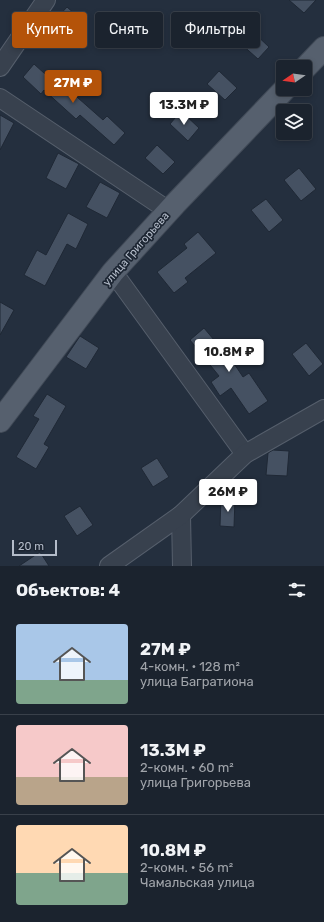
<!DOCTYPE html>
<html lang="ru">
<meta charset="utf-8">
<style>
:root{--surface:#1b232e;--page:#242b36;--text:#f1f3f6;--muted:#a0a4aa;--line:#39404a;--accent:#b45309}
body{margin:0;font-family:Rubik,sans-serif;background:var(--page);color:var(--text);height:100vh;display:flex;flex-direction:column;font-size:15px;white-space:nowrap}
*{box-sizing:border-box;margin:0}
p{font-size:13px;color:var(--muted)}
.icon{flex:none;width:22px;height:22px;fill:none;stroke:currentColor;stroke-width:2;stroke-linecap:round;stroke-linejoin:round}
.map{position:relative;height:566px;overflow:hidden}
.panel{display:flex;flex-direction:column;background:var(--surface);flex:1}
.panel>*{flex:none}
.banner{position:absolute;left:12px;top:12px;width:300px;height:36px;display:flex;gap:8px}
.needle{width:26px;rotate:257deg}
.controls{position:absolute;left:276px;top:60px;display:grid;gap:8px}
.controls a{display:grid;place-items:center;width:36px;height:36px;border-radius:4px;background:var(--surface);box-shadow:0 2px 6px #0003,0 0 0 1px var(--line);font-size:20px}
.scale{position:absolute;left:12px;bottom:10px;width:45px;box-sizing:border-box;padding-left:4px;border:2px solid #b4bcc9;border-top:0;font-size:11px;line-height:14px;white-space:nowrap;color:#b4bcc9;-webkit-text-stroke:3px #1d2633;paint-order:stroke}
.price{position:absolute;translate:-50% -34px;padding:0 9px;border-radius:4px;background:#fff;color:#222;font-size:13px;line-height:26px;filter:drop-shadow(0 1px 2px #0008)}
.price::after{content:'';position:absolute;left:50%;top:24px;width:12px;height:9px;margin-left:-6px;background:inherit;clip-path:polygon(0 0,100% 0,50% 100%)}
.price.selected{background:var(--accent);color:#fff}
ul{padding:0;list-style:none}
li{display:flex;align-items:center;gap:12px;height:100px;padding:0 16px}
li+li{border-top:1px solid var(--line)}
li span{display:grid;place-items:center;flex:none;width:112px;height:80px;border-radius:4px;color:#555}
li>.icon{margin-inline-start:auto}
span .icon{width:48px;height:48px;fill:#fffc;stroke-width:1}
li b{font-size:17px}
h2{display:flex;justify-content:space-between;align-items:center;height:48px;padding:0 16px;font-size:17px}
.pill{padding:0 14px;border-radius:4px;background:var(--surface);box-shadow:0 2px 6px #0003,0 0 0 1px var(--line);font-size:14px;line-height:36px}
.pill.selected{background:var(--accent);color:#fff}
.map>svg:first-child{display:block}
.building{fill:#455162;stroke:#1f2835}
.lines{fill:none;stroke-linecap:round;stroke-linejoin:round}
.minor-casing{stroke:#565f6c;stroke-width:20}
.major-casing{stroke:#414a57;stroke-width:24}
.minor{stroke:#38414e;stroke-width:18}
.major{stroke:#56606e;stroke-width:22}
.labels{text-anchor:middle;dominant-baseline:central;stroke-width:3.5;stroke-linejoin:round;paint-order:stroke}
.street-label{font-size:11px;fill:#b4bcc9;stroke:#1d2633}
</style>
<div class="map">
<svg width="324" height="566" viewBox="0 0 324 566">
<rect width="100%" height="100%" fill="#242f3e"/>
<g class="building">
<path d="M289 0H316L304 13Z"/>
<path d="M67 7 85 23 73 36 55 20Z"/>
<path d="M251 30 269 47 258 59 240 43Z"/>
<path d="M34 64 66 93 69 90 103 120 107 116 125 133 114 145 80 115 76 119 44 90 41 94 23 77Z"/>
<path d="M219 71 237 88 225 100 207 84Z"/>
<path d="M181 111 199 128 188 141 170 124Z"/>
<path d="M0 115 14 123 0 150Z"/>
<path d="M157 145 175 162 163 174 145 158Z"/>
<path d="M58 153 79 164 66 189 46 178Z"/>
<path d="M299 168 316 189 301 201 284 180Z"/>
<path d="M100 182 120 193 107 218 86 207Z"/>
<path d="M266 199 283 220 269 232 251 210Z"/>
<path d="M68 213 88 224 76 249 67 244 45 286 24 275 37 250 46 255Z"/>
<path d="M198 232 216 253 185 278 188 282 174 293 157 272 187 248 184 244Z"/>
<path d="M0 302 14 310 0 335Z"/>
<path d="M204 328 235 365 243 377 249 373 268 401 249 414 231 388 220 396 211 382 219 376 190 340Z"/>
<path d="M80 336 99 348 86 369 66 357Z"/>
<path d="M306 343 323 364 309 376 292 354Z"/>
<path d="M47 394 66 406 44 444 49 447 36 469 16 457 39 419 33 416Z"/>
<path d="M273 450 289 451 287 476 266 475 268 453Z"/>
<path d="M157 458 169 477 153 487 141 468Z"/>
<path d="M221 499H235L234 527 220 526Z"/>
<path d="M80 506 93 525 77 536 64 516Z"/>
<path d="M40 552 49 566H19Z"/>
</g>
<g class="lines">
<defs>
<g id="minor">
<path d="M0 67 46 0"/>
<path d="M0 98 169 211"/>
<path d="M113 272 245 454"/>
<path d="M181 515 182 566"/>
<path d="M109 566 181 515 245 454 324 409"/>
</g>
<g id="major">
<path d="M305 68 324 48"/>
<path d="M0 421 113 272 175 204 285 89"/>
</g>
</defs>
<use href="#minor" class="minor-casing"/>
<use href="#major" class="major-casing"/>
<use href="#minor" class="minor"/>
<use href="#major" class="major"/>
</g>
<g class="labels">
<g class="street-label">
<text transform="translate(136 249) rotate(-49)">улица Григорьева</text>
</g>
</g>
</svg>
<div class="controls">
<a><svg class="needle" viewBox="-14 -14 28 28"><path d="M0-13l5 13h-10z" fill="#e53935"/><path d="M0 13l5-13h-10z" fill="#a0a4aa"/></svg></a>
<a><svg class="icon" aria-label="layers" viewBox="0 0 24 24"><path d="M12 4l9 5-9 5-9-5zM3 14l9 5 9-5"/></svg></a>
</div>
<div class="scale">20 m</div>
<b class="price selected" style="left:73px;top:104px">27M ₽</b>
<b class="price" style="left:184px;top:126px">13.3M ₽</b>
<b class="price" style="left:229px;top:373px">10.8M ₽</b>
<b class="price" style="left:228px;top:513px">26M ₽</b>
<div class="banner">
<a class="pill selected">Купить</a>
<a class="pill">Снять</a>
<a class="pill">Фильтры</a>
</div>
</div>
<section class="panel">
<h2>Объектов: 4<svg class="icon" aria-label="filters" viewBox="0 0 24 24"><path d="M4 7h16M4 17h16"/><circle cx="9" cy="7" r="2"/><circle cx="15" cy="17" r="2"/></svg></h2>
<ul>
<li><span style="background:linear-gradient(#a9c7e8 70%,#7fa58c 0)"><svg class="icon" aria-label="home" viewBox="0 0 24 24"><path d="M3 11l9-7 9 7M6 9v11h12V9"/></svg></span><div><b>27M ₽</b><p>4-комн. · 128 m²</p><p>улица Багратиона</p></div></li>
<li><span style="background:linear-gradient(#f6c9c9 65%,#b9a48a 0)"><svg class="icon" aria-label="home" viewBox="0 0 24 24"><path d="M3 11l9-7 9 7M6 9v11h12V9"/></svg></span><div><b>13.3M ₽</b><p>2-комн. · 60 m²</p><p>улица Григорьева</p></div></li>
<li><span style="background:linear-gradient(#ffd9b3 60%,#7fa58c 0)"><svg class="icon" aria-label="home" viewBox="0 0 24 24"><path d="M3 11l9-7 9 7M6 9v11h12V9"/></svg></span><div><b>10.8M ₽</b><p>2-комн. · 56 m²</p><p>Чамальская улица</p></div></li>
</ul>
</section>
